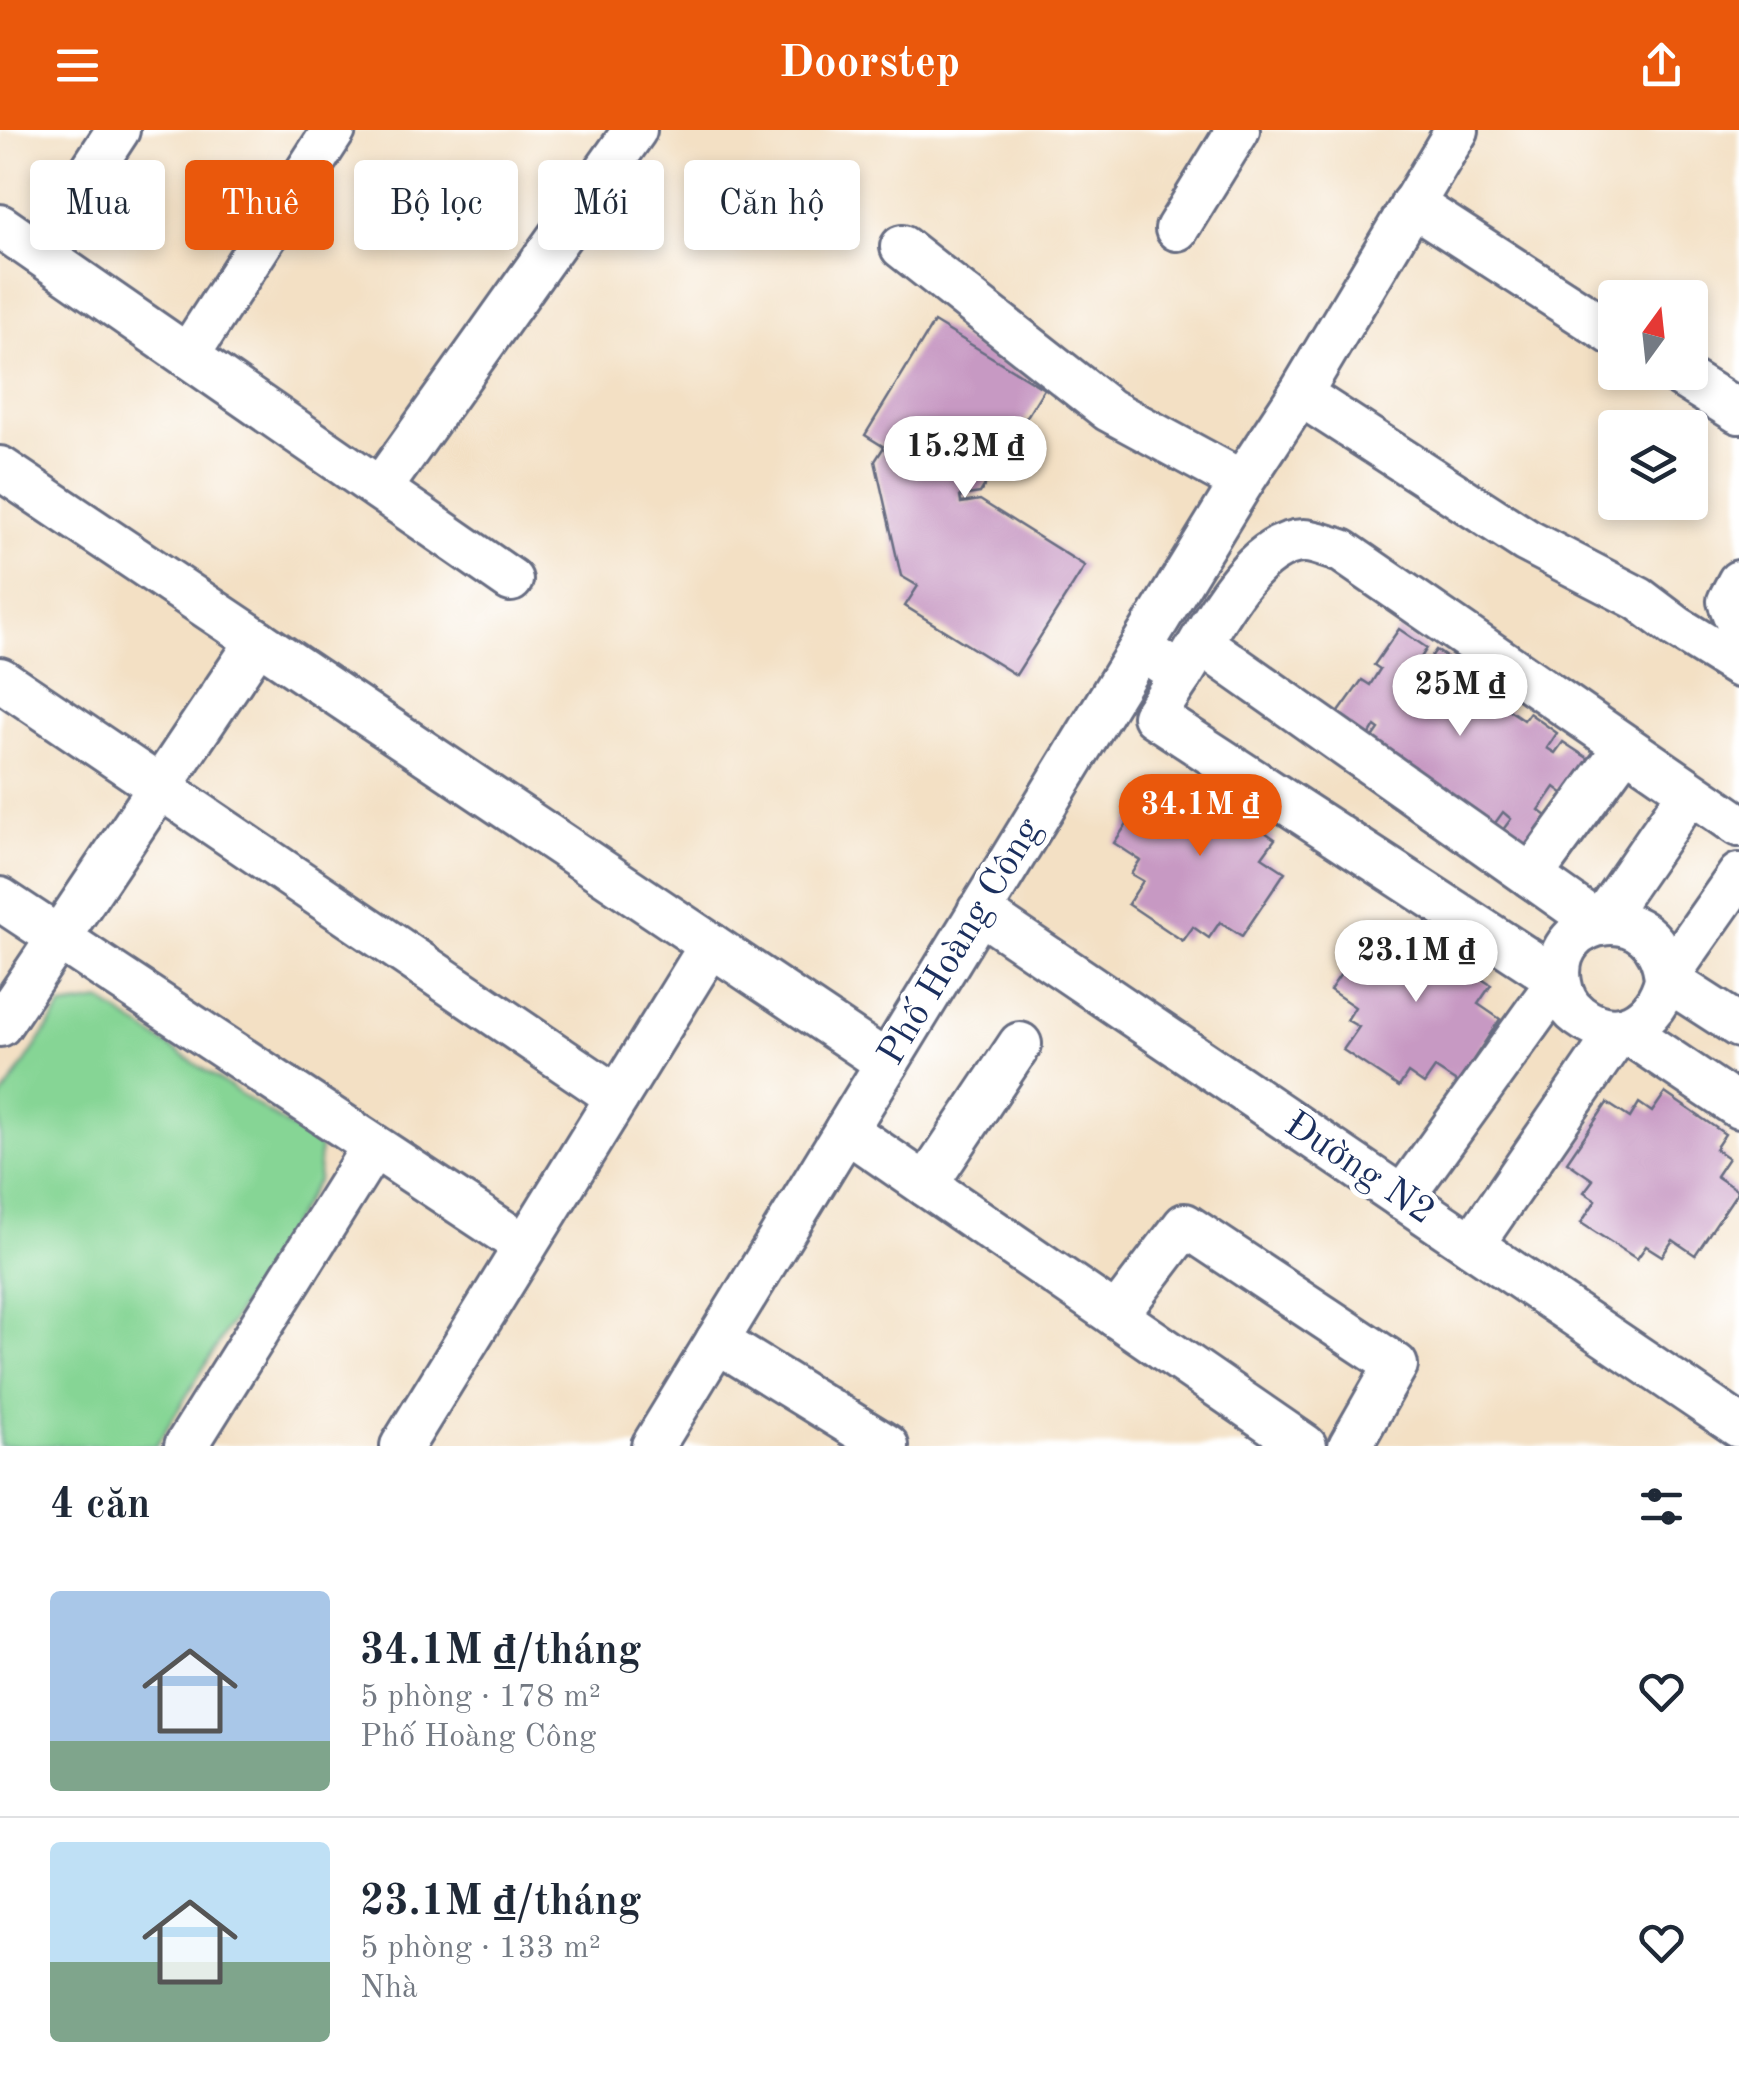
<!DOCTYPE html>
<html lang="vi">
<meta charset="utf-8">
<style>
:root{--surface:#fff;--page:#f6f6f7;--text:#1f2937;--muted:#747a83;--line:#e0e1e3;--accent:#ea580c}
body{margin:0;font-family:"Old Standard TT",serif;background:var(--page);color:var(--text);height:100vh;display:flex;flex-direction:column;font-size:38px;white-space:nowrap}
*{box-sizing:border-box;margin:0}
p{font-size:32px;color:var(--muted)}
.icon{flex:none;width:55px;height:55px;fill:none;stroke:currentColor;stroke-width:2;stroke-linecap:round;stroke-linejoin:round}
.map{position:relative;height:1316px;overflow:hidden}
.panel{display:flex;flex-direction:column;background:var(--surface);flex:1}
.panel>*{flex:none}
.banner{position:absolute;left:30px;top:30px;width:1000px;height:90px;display:flex;gap:20px}
.needle{width:65px;rotate:15deg}
.buttons{position:absolute;left:1598px;top:150px;display:grid;gap:20px}
.buttons a{display:grid;place-items:center;width:110px;height:110px;border-radius:10px;background:var(--surface);box-shadow:0 5px 15px #0003;font-size:50px}
.price{position:absolute;translate:-50% -85px;padding:0 22px;border-radius:35px;background:#fff;color:#222;font-size:32px;line-height:65px;filter:drop-shadow(0 2px 5px #0008)}
.price::after{content:'';position:absolute;left:50%;top:60px;width:30px;height:22px;margin-left:-15px;background:inherit;clip-path:polygon(0 0,100% 0,50% 100%)}
.price.active{background:var(--accent);color:#fff}
ul{padding:0;list-style:none}
li{display:flex;align-items:center;gap:30px;height:250px;padding:0 50px}
li+li{border-top:2px solid var(--line)}
li span{display:grid;place-items:center;flex:none;width:280px;height:200px;border-radius:10px;color:#555}
li>.icon{margin-inline-start:auto}
span .icon{width:120px;height:120px;fill:#fffc;stroke-width:1}
li b{font-size:42px}
h2{display:flex;justify-content:space-between;align-items:center;height:120px;padding:0 50px;font-size:42px}
.tag{padding:0 35px;border-radius:10px;background:var(--surface);box-shadow:0 5px 15px #0003;font-size:35px;line-height:90px}
.tag.active{background:var(--accent);color:#fff}
header{display:flex;justify-content:space-between;align-items:center;height:130px;padding:0 50px;background:var(--accent);color:#fff;font-size:45px;font-weight:700}
.map>svg:first-child{display:block}
.green{fill:#86d595;stroke:#50827a;stroke-width:2.5}
.building{fill:#c799c3}
.lines{fill:none;stroke-linecap:round;stroke-linejoin:round}
.minor-casing{stroke:#676d82;stroke-width:48}
.minor{stroke:#fff;stroke-width:42}
.labels{text-anchor:middle;dominant-baseline:central;stroke-width:10;stroke-linejoin:round;paint-order:stroke}
.street-label{font-size:38px;fill:#1b2f5e;stroke:#fff}
</style>
<header><svg class="icon" aria-label="menu" viewBox="0 0 24 24"><path d="M4 6h16M4 12h16M4 18h16"/></svg>Doorstep<svg class="icon" aria-label="share" viewBox="0 0 24 24"><path d="M12 15V3M7 8l5-5 5 5M5 13v7h14v-7"/></svg></header>
<div class="map">
<svg width="1739" height="1316" viewBox="0 0 1739 1316">
<rect width="100%" height="100%" fill="#fff"/>
<filter id="ink" filterUnits="userSpaceOnUse"><feTurbulence type="fractalNoise" baseFrequency=".01" numOctaves="2"/><feDisplacementMap in="SourceGraphic" scale="20" xChannelSelector="R" yChannelSelector="G"/><feConvolveMatrix kernelMatrix="1 2 1 2 8 2 1 2 1" color-interpolation-filters="sRGB"/></filter>
<filter id="wash" filterUnits="userSpaceOnUse"><feTurbulence type="fractalNoise" baseFrequency=".0048" numOctaves="4" result="noise"/><feDisplacementMap in="SourceGraphic" scale="40" xChannelSelector="R" yChannelSelector="G"/><feGaussianBlur stdDeviation="2.25" result="paint"/><feColorMatrix in="noise" values="0 0 0 0 0 0 0 0 0 0 0 0 0 0 0 0 0 1.4 0 .05"/><feComposite in="paint" operator="in"/></filter>
<g filter="url(#wash)">
<rect width="100%" height="100%" fill="#f3e0c4"/>
<path class="green" d="M101 871 320 1017 318 1050 156 1316H0V970L62 877Z"/>
<g id="blocks">
<g class="building">
<path d="M934 192 1044 259 980 363 960 366 961 373 980 370 1085 436 1016 545 905 476 918 456 901 446 875 331 884 317 865 305Z"/>
<path d="M1399 499 1427 518 1420 529 1426 534 1436 520 1463 539 1459 546 1524 590 1529 583 1557 603 1547 618 1555 623 1563 612 1589 629 1564 664 1555 657 1539 680 1547 686 1525 716 1502 701 1511 689 1503 682 1490 700 1367 616 1379 599 1375 596 1366 611 1334 589 1362 550 1370 555 1380 539 1374 535Z"/>
<path d="M1212 644 1272 685 1262 700 1275 709 1262 727 1285 742 1242 806 1220 792 1209 808 1193 797 1183 811 1128 774 1143 751 1131 744 1140 730 1114 713 1154 654 1177 669 1186 654 1199 663Z"/>
<path d="M1427 791 1488 832 1477 846 1491 855 1478 874 1500 889 1458 953 1435 938 1424 954 1408 943 1399 957 1343 920 1359 897 1347 890 1355 877 1330 860 1370 801 1392 815 1402 801 1415 809Z"/>
<path d="M1665 963 1725 1004 1715 1019 1728 1028 1716 1046 1738 1061 1695 1125 1673 1110 1662 1126 1646 1116 1637 1129 1581 1093 1596 1070 1584 1062 1593 1050 1567 1032 1607 973 1630 988 1639 973 1652 982Z"/>
</g>
</g>
</g>
<g filter="url(#ink)">
<use href="#blocks" fill-opacity="0" stroke="#676d82" stroke-width="2.5"/>
<g class="lines">
<defs>
<g id="minor">
<path d="M1412 74 1615 205"/>
<path d="M0 96 511 450"/>
<path d="M1177 99 1238 0"/>
<path d="M902 117 1109 280 1242 352"/>
<path d="M38 122 118 0"/>
<path d="M188 225 334 0"/>
<path d="M1675 242 1739 282"/>
<path d="M1300 264 1527 411 1639 469 1676 497 1739 536"/>
<path d="M0 338 887 933"/>
<path d="M380 359 635 0"/>
<path d="M1739 452 1729 471 1739 497"/>
<path d="M1202 514 1599 794 1690 662"/>
<path d="M1157 529 1181 545C1207 505 1249 412 1304 411 1315 411 1331 418 1342 421L1739 695"/>
<path d="M1181 545 1154 586 1559 850 1402 1068"/>
<path d="M0 549 617 967"/>
<path d="M1531 746 1625 617"/>
<path d="M0 769 525 1116"/>
<path d="M979 781 1739 1296"/>
<path d="M1666 849C1659 766 1548 782 1560 853 1562 866 1568 878 1579 886 1617 915 1656 891 1666 849L1739 745"/>
<path d="M1666 849 1739 896"/>
<path d="M0 895 258 511"/>
<path d="M846 1000 1305 1316"/>
<path d="M926 1055 1020 914"/>
<path d="M1472 1115 1621 898 1739 977"/>
<path d="M1116 1186 1185 1095 1396 1235 1350 1316"/>
<path d="M717 1211 887 1316"/>
<path d="M186 1316 373 1017"/>
<path d="M402 1316 711 815"/>
<path d="M653 1316 1242 352 1300 264 1457 0"/>
</g>
</defs>
<use href="#minor" class="minor-casing"/>
<use href="#minor" class="minor"/>
</g>
</g>
<g class="labels">
<g class="street-label">
<text transform="translate(961 812) rotate(-59)">Phố Hoàng Công</text>
<text transform="translate(1359 1039) rotate(34)">Đường N2</text>
</g>
</g>
</svg>
<div class="buttons">
<a><svg class="needle" viewBox="-14 -14 28 28"><path d="M0-13l5 13h-10z" fill="#e53935"/><path d="M0 13l5-13h-10z" fill="#747a83"/></svg></a>
<a><svg class="icon" aria-label="layers" viewBox="0 0 24 24"><path d="M12 4l9 5-9 5-9-5zM3 14l9 5 9-5"/></svg></a>
</div>
<b class="price" style="left:965px;top:371px">15.2M ₫</b>
<b class="price" style="left:1460px;top:609px">25M ₫</b>
<b class="price active" style="left:1200px;top:729px">34.1M ₫</b>
<b class="price" style="left:1416px;top:875px">23.1M ₫</b>
<div class="banner">
<a class="tag">Mua</a>
<a class="tag active">Thuê</a>
<a class="tag">Bộ lọc</a>
<a class="tag">Mới</a>
<a class="tag">Căn hộ</a>
</div>
</div>
<section class="panel">
<h2>4 căn<svg class="icon" aria-label="filters" viewBox="0 0 24 24"><path d="M4 7h16M4 17h16"/><circle cx="9" cy="7" r="2"/><circle cx="15" cy="17" r="2"/></svg></h2>
<ul>
<li><span style="background:linear-gradient(#a9c7e8 75%,#7fa58c 0)"><svg class="icon" aria-label="home" viewBox="0 0 24 24"><path d="M3 11l9-7 9 7M6 9v11h12V9"/></svg></span><div><b>34.1M ₫/tháng</b><p>5 phòng · 178 m²</p><p>Phố Hoàng Công</p></div><svg class="icon" aria-label="heart" viewBox="0 0 24 24"><path d="M12 20l-8-8c-3-5 5-10 8-4 3-6 11-1 8 4z"/></svg></li>
<li><span style="background:linear-gradient(#bfe0f5 60%,#7fa58c 0)"><svg class="icon" aria-label="home" viewBox="0 0 24 24"><path d="M3 11l9-7 9 7M6 9v11h12V9"/></svg></span><div><b>23.1M ₫/tháng</b><p>5 phòng · 133 m²</p><p>Nhà</p></div><svg class="icon" aria-label="heart" viewBox="0 0 24 24"><path d="M12 20l-8-8c-3-5 5-10 8-4 3-6 11-1 8 4z"/></svg></li>
</ul>
</section>
